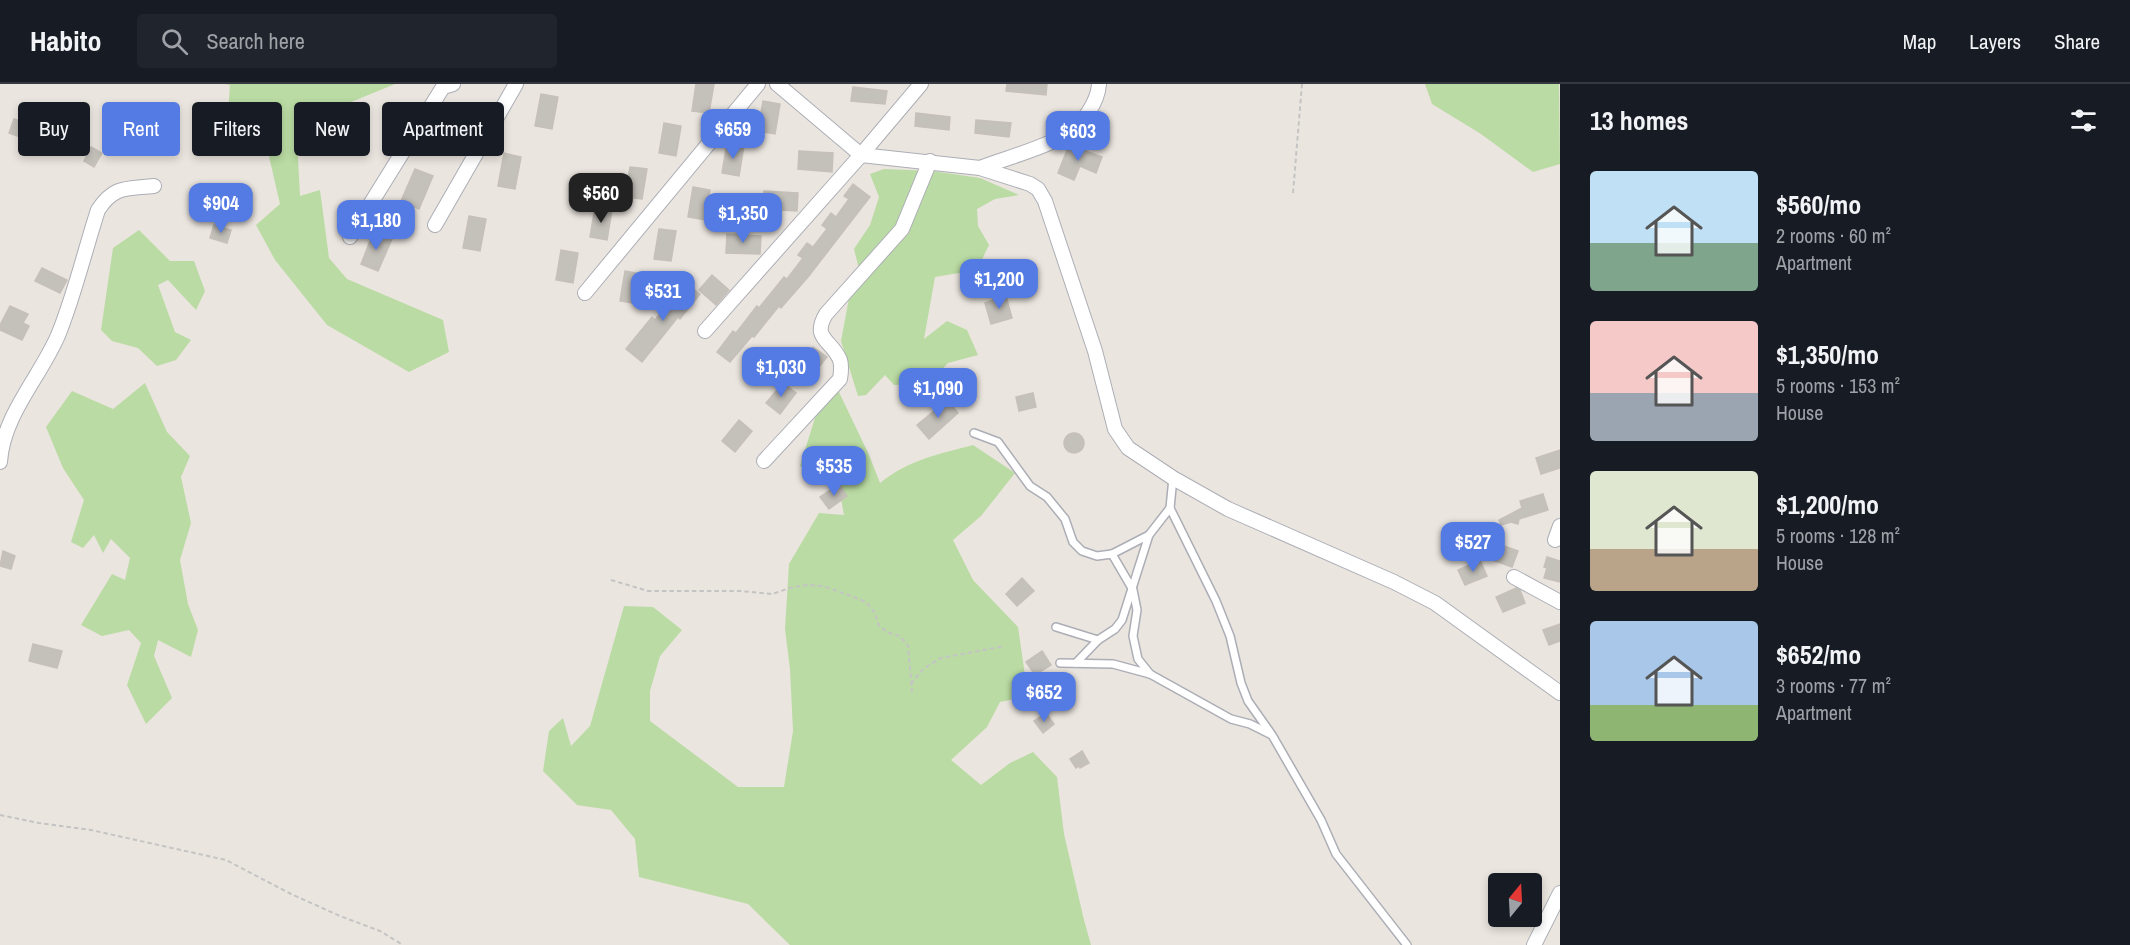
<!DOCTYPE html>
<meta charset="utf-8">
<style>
:root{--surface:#171b24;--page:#20242c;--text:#f1f3f6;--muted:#9ea1a6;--line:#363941;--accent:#547be4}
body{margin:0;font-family:"Archivo Narrow",sans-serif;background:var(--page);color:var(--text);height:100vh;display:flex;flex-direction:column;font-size:22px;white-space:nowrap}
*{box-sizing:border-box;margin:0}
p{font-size:20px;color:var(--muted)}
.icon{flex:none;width:33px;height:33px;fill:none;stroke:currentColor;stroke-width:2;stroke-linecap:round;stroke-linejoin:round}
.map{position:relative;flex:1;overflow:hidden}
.panel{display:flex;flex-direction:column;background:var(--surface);width:570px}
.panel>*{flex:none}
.hud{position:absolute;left:18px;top:18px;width:570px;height:54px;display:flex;gap:12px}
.needle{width:39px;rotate:18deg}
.buttons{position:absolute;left:1488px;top:789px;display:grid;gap:12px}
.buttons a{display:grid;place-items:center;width:54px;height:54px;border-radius:6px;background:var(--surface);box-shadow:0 3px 9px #0003;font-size:30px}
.price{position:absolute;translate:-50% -51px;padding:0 14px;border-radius:12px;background:var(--accent);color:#fff;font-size:20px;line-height:39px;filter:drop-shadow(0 2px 3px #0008)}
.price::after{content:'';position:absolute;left:50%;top:36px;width:18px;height:14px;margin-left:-9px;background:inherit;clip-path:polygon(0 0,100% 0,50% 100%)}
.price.current{background:#222;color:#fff}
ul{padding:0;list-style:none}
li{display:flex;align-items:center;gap:18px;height:150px;padding:0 30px}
li span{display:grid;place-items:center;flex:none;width:168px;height:120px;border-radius:6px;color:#555}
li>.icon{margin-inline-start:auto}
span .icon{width:72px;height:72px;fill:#fffc;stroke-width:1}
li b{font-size:26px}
h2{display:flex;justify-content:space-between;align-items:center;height:72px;padding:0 30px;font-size:26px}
.pill{padding:0 21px;border-radius:6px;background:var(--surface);box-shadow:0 3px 9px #0003;font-size:21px;line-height:54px}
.pill.current{background:var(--accent);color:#fff}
header{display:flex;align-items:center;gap:36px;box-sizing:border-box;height:84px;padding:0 30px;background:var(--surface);border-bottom:2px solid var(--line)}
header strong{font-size:28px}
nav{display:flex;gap:33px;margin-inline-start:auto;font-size:21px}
.search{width:420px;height:54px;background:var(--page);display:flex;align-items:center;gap:15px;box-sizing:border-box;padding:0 21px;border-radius:6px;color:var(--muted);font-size:22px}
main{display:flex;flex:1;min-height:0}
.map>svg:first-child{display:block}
.green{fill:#badba3}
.building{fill:#c4c0ba;stroke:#c6c0b9;stroke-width:1.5}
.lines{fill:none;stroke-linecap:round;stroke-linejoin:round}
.service-casing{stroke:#acaeb6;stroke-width:10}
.minor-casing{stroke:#acaeb6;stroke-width:16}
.path{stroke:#c4c4c4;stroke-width:2;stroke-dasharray:4.5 3;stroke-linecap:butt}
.service{stroke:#fff;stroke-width:7}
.minor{stroke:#fff;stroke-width:14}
</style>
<header>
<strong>Habito</strong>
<div class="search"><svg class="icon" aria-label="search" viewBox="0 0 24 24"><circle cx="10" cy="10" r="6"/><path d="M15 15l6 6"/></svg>Search here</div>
<nav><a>Map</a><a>Layers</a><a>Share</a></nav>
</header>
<main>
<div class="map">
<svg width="1560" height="861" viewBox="0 0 1560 861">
<rect width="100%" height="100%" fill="#ebe5df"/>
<g class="green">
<path d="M225 0H395L339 23 296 37 300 112 320 106 329 174 347 195 443 236 449 268 409 288 327 241 275 176 256 141 280 120 265 55 226 58 230 1Z"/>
<path d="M1425 0H1559L1560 80 1533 88 1481 50 1432 20Z"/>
<path d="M884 85 932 87 980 94 1019 111 995 115 977 125 978 142 989 161 977 186 935 193 924 255 947 237 967 246 978 271 948 279 929 299 894 301 885 291 866 311 858 312 841 257 850 209 859 185 854 165 870 141 879 113 870 90Z"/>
<path d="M139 146 170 177H194L205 207 196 226 168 196 158 201 175 248 191 256 176 276 157 282 138 264 112 257 101 246 113 164Z"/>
<path d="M145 299 167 348 190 372 181 393 191 439 180 476 188 520 198 546 191 573 158 556 154 572 172 614 146 640 127 601 141 559 129 546 102 552 81 541 112 490 125 496 130 474 111 455 103 469 94 451 83 464 71 458 84 416 63 384 46 343 72 307 113 325Z"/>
<path d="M838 306 869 371 880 399C908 376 939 370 973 361L1015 389 981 432 953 456 973 496 1018 543 1028 612 1000 618 987 643 951 676 981 701 1010 679 1033 668 1057 693 1064 750 1084 836 1091 861H790L748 820 639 793 635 755 611 726 577 721 543 687 549 647 563 634 571 662 590 642 624 522 653 523 682 546 660 572 650 607V637L738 703H784L793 647 790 585 785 545 789 480 819 429 844 431 838 399 800 382 819 321Z"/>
</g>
<g class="building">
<path d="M696 0H714L709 29 692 27Z"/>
<path d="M1007 0H1047L1046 11 1006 7Z"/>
<path d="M853 3 887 7 885 20 851 17Z"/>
<path d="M541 10 558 13 552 45 535 42Z"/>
<path d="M763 17 780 20 775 50 758 47Z"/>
<path d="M452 27 470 34 456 67 438 59Z"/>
<path d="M916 29 950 33 949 46 915 42Z"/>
<path d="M14 35 28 40 23 54 9 49Z"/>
<path d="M976 36 1011 39 1009 53 975 49Z"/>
<path d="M664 39 681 42 676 72 659 69Z"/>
<path d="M727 59 744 62 739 92 722 89Z"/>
<path d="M1069 61 1102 73 1096 89 1080 82 1074 96 1058 89Z"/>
<path d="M91 63 102 69 94 83 84 77Z"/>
<path d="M799 67 833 69 832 88 798 85Z"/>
<path d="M504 69 521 73 515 105 498 102Z"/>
<path d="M630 83 647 85 642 115 625 113Z"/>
<path d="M415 85 433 92 419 125 401 117Z"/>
<path d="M853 100 870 113 808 193 781 224 779 222 754 253 752 252 730 278 717 268 733 247 736 249 757 222 759 224 784 193 787 195 803 174 798 171 807 159 813 163 827 145 822 141 831 129 836 133 849 115 844 112Z"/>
<path d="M693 103 710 106 705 136 688 133Z"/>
<path d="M764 107 798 109 797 127 763 125Z"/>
<path d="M595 123 612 126 607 156 590 153Z"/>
<path d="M469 132 486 135 480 167 463 164Z"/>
<path d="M214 141 231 146 227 159 210 154Z"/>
<path d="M659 145 676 147 671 177 654 175Z"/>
<path d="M374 147 392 155 378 187 361 180Z"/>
<path d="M727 150 761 152 760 170 726 169Z"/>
<path d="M561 166 578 169 573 199 556 196Z"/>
<path d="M42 184 67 196 60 209 35 197Z"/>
<path d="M625 187 642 190 637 220 620 217Z"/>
<path d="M712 191 729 206 716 221 699 206Z"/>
<path d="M685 198 700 210 680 235 678 233 642 278 626 265 652 233 655 236Z"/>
<path d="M1006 212 1012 234 991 240 985 219Z"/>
<path d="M10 222 28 230 23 239 29 242 22 256 0 246V241Z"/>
<path d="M813 263 827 273 810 294 797 283Z"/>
<path d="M783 299 796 309 780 330 766 319Z"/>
<path d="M1033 309 1036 323 1019 327 1016 313Z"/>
<path d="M947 316 958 329 929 355 917 341Z"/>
<path d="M739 336 752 347 735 368 722 357Z"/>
<circle cx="1074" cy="359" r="10"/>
<path d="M1560 366V384L1541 390 1536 374Z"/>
<path d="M839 400 847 412 829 425 820 413Z"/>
<path d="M1543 410 1548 426 1519 435 1518 440 1511 438 1501 441 1499 436 1522 424 1520 417Z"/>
<path d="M1493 458 1518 467 1512 483 1487 474Z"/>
<path d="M3 467 15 472 11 485 0 482Z"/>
<path d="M1547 473 1560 477V498L1544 494 1547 484 1544 483Z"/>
<path d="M1480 476 1487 492 1465 501 1458 486Z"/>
<path d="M1022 494 1034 507 1017 522 1006 510Z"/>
<path d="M1516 504 1520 506 1525 519 1503 528 1496 513Z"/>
<path d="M1560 540V557L1549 561 1543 546Z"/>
<path d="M33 560 62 567 57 584 29 577Z"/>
<path d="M1042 567 1051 581 1035 591 1026 578Z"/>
<path d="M1046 629 1054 640 1043 649 1034 637Z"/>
<path d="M1082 667 1089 679 1080 684 1079 682 1076 684 1070 675Z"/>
</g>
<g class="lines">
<defs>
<g id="service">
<path d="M974 349 998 358 1030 402 1047 413 1065 435 1073 458 1082 467 1097 472 1112 470 1149 451"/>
<path d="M1173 394 1170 424 1216 517 1230 552 1241 599 1248 617 1272 651 1321 736 1336 770 1407 861"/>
<path d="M1112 470 1133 506 1137 526 1133 552 1138 575 1150 590"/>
<path d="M1056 543 1098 556"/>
<path d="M1060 579 1113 580 1150 590 1231 635 1250 640 1270 650"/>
<path d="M1076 579 1098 556 1115 545 1122 536 1149 451 1170 424"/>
</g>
<g id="minor">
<path d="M777 0 861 71 980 84 1030 100 1038 105 1045 117 1095 267 1115 345 1128 364 1173 394 1228 425 1394 498 1435 519 1560 609"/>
<path d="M980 84C1006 74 1044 64 1067 50 1082 41 1098 18 1099 0"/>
<path d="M435 141 516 0"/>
<path d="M350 153 443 3 453 0"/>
<path d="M585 209 758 0"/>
<path d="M705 247 861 71 921 0"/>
<path d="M764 377 840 295C841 289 842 282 840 276 832 256 811 255 826 230L902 145 930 77"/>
<path d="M0 378C3 330 42 291 59 249 75 209 85 166 98 126 114 101 127 105 154 102"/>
<path d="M1555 456 1560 442"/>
<path d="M1514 493 1560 518"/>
<path d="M1534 861 1560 809"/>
</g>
</defs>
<use href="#service" class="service-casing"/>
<use href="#minor" class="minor-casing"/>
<g class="path">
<path d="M1293 109 1302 0"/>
<path d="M611 496 648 507H740L772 510 790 504 805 501 823 502 851 512 866 518 875 529 879 542 889 549 900 552 908 562 912 608"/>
<path d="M911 600 923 585 941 574 1005 562"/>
<path d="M0 731 39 739 91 746 226 776 291 810 340 832 380 847 403 861"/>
</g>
<use href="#service" class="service"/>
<use href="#minor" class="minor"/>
</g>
</svg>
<div class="buttons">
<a><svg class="needle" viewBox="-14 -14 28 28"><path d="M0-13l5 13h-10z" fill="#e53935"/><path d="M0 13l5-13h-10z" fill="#9ea1a6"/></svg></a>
</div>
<b class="price" style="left:733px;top:76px">$659</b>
<b class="price" style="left:1078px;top:78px">$603</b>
<b class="price current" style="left:601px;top:140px">$560</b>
<b class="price" style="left:221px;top:150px">$904</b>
<b class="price" style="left:743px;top:160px">$1,350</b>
<b class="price" style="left:376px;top:167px">$1,180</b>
<b class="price" style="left:999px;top:226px">$1,200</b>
<b class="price" style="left:663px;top:238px">$531</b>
<b class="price" style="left:781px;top:314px">$1,030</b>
<b class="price" style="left:938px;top:335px">$1,090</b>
<b class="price" style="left:834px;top:413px">$535</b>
<b class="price" style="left:1473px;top:489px">$527</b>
<b class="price" style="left:1044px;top:639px">$652</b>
<div class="hud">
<a class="pill">Buy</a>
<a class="pill current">Rent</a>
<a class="pill">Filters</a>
<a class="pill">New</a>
<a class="pill">Apartment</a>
</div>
</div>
<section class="panel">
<h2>13 homes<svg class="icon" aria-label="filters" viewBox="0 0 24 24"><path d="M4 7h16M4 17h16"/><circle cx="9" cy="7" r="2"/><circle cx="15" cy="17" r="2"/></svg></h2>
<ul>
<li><span style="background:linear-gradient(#bfe0f5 60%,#7fa58c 0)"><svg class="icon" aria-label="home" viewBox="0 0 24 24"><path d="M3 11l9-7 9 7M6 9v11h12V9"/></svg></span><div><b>$560/mo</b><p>2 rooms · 60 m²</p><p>Apartment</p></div></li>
<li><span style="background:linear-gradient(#f6c9c9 60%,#9aa5b1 0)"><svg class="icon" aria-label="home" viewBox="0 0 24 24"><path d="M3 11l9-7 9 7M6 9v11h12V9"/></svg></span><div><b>$1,350/mo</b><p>5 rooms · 153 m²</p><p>House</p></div></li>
<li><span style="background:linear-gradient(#dfe7d0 65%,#b9a48a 0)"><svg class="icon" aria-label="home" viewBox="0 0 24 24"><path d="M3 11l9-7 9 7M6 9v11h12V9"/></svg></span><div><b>$1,200/mo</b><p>5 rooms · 128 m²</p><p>House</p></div></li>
<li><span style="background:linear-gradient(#a9c7e8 70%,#8fb573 0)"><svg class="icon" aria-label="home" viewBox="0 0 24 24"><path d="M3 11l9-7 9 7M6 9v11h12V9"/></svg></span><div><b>$652/mo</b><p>3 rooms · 77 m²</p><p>Apartment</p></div></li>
</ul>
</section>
</main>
